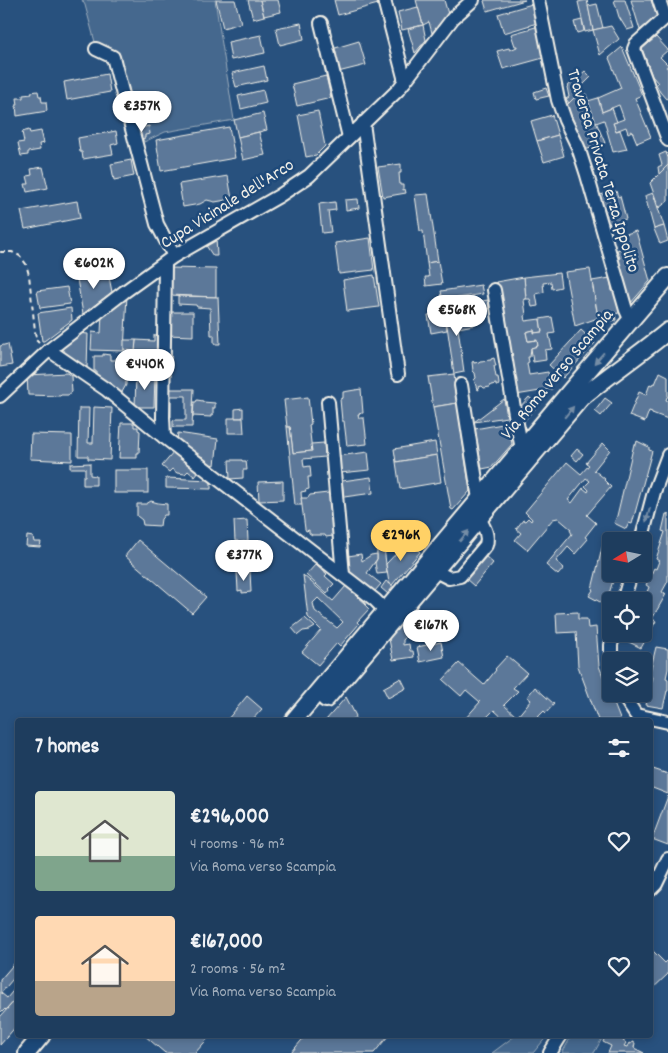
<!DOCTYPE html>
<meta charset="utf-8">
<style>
:root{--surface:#1e3d5e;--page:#2b4867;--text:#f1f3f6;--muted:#a1aebc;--line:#3c5673;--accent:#ffd166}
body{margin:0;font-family:Dekko,sans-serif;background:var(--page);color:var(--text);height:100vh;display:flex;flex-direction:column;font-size:19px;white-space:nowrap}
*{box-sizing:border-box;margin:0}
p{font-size:16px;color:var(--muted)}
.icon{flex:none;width:28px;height:28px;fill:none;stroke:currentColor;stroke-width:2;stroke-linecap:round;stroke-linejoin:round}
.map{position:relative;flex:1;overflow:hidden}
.panel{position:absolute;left:15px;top:718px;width:638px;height:320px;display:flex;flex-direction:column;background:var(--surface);border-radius:5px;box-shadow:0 2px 8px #0003,0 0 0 1px var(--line)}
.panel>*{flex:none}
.needle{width:32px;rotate:260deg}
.tools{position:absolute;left:602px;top:532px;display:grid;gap:10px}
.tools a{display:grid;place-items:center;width:50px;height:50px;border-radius:5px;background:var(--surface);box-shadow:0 2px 8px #0003,0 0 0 1px var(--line);font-size:25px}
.price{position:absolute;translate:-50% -42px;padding:0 11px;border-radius:18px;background:#fff;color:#222;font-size:16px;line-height:32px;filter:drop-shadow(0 1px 2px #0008)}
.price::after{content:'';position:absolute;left:50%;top:30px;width:15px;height:11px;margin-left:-8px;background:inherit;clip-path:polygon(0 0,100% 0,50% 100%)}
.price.selected{background:var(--accent);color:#111}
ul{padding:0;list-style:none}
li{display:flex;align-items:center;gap:15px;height:125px;padding:0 20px}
li span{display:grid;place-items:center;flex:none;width:140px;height:100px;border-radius:5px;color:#555}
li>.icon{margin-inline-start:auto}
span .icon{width:60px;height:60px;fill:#fffc;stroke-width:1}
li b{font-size:21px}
h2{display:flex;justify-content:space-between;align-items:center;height:60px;padding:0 20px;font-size:21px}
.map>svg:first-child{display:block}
.green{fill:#45688e;stroke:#9cacbb}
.building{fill:#5b7899;stroke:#f4f1e8;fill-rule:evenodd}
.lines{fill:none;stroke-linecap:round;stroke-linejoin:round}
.minor-casing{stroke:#f4f1e8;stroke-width:16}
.major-casing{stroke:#f4f1e8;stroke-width:20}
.path{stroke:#f4f1e8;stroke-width:2;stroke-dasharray:5 4;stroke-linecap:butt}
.minor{stroke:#1f4a7a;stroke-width:12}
.major{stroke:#1f4a7a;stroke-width:16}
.oneway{fill:#748da6}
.labels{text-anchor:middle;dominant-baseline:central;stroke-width:5;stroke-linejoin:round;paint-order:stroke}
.street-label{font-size:18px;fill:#f4f1e8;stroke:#1f4a7a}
</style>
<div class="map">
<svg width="668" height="1053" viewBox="0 0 668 1053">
<rect width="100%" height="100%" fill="#28517e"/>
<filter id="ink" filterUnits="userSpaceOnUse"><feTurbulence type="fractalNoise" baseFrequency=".02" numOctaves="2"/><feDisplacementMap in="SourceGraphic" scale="10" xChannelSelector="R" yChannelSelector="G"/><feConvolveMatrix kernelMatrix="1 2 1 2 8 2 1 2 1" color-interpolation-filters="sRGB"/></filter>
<g filter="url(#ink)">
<g class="green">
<path d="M82 0H215L234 120 165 132 144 142 126 77 118 54 95 42 85 5Z"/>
<path d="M516 1035H548L533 1053H492Z"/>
<path d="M572 1035H604L594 1053H562Z"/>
</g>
<g class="building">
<path d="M216 0H235L241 23 223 28Z"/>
<path d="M248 0H260L264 16 253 19Z"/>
<path d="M260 0H278L281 12 264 16Z"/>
<path d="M334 0H377L378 4 338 15Z"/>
<path d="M416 0H444L448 14 432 33 429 22 423 25Z"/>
<path d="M485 0H525L487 11 484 1Z"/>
<path d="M587 0 593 30 585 32 578 2Z"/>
<path d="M614 0H625L634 28 627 30 619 17Z"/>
<path d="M631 0H651L657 17 640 30Z"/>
<path d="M532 4 537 23 504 33 498 14Z"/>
<path d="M597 4 603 28 593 30 588 6Z"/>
<path d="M418 7 423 25 402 30 398 12Z"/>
<path d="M582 20 584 31 577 33 574 22Z"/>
<path d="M301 23 304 39 280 45 276 28Z"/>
<path d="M423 25 426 40 415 53 408 29Z"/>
<path d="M539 26 547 57 503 69 497 51 509 48 510 50 517 47V46H515L511 34Z"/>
<path d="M611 26 619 39 600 55 593 30Z"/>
<path d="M261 35 265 53 231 60 228 42Z"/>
<path d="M656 37 668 50 660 57 668 65 666 67 668 69V98L666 99 660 92 656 84 658 83 652 76 642 49Z"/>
<path d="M359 41 366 65 338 72 332 49Z"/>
<path d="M622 47 642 95 635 98 651 137 637 143 632 131 628 133 626 127 616 131 613 123 624 119 619 105 602 112 598 98 621 88 609 58Z"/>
<path d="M264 66 267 80 236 87 232 73Z"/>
<path d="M585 71 591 77 582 86 584 94 574 98 569 103 566 99 569 97 567 87Z"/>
<path d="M107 74 110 92 67 100 64 82Z"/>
<path d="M326 76 331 98 297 106 292 84Z"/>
<path d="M546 88 549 96 536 99 534 92Z"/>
<path d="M263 90 266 103 241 109 238 96Z"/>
<path d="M38 91 39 96H41L42 102H46L47 111 17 116 16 105H18L17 98H23V95L32 94 31 92Z"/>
<path d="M586 94 594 117 605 143 585 150 573 124 566 106 574 98Z"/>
<path d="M598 98 602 112 612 108 617 122 613 123 616 131 620 130 627 149 613 152 604 120 596 123 588 101Z"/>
<path d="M318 111 325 146 316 155 306 157 298 115Z"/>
<path d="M263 113 267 130 238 137 234 120Z"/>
<path d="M552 115 558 135 537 141 531 121Z"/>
<path d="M149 126 150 134 145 135V138L136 140V129Z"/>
<path d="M229 127 235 158 161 171 156 140Z"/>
<path d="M29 130 30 133 41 131 44 143 39 144 40 150 28 152V155L21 156 18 143 24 142 22 132Z"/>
<path d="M116 131 118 143 111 145 113 154 83 159 82 152H80L78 138Z"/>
<path d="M259 132 265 155 243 160 238 137Z"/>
<path d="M558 135 564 156 544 162 537 141Z"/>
<path d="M666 152 668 158V165L659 174 658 167 662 165 659 155Z"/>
<path d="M131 160 134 176 114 180 111 164Z"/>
<path d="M401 164V173H399L400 185H403V190L405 189 406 193 383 197 378 167Z"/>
<path d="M668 165V201L659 208 650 183Z"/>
<path d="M43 167 48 188 27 192 25 184H29L27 176 32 175 31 169Z"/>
<path d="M228 176 232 199 215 202 207 200 200 204 183 207 179 184Z"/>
<path d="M616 191 618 197 620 196 626 219 607 224 600 195Z"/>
<path d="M653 193 664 226 654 229 645 196Z"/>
<path d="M428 194 438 261 427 263 423 231H420L415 195Z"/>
<path d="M358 199 359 208 346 210 345 200Z"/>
<path d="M77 201 80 218 25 229 21 211Z"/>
<path d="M335 202 336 210 328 211 331 232 322 233 319 204Z"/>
<path d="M664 226 668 241 660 244 654 229Z"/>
<path d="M636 231 650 281 630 304 617 259 620 258 617 250 622 248 619 236Z"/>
<path d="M216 237 217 256H213L205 244Z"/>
<path d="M370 238 374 270 339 274 335 243Z"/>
<path d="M95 252 99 270 78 274 74 257Z"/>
<path d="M438 261 442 284 426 286 425 277H429L427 263Z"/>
<path d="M169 268 216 269V297L169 295Z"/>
<path d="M590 269 598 318 575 326 565 272Z"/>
<path d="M108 272 112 292 83 314 77 279Z"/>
<path d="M559 273 561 287 552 289 551 282 543 283 544 292 536 294 538 306 532 307 530 299H526L524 277Z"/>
<path d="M374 275 379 307 347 311 343 280Z"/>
<path d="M524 277 526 299 524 300 526 315 524 316 525 321 540 319 542 332 534 333V330L526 332 528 341 537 340 538 346 531 348 530 357H528L529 362 527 363 529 375 548 372 552 389 516 395 496 282Z"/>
<path d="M610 278 612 291 615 290 622 312 615 314 616 320 599 323 592 281Z"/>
<path d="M481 285 483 294 451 299 452 306 488 300 489 309 453 315V311L445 312 441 291Z"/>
<path d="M67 287 70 304 40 308 37 291Z"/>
<path d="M127 295 124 351 91 350 92 332 101 333 102 313Z"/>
<path d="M178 296 218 297 220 344H214V335H211L210 308 197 307 196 305 178 304Z"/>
<path d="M71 308 72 320 44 341H42L38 313Z"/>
<path d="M453 311V315L471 312 474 325 458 328 464 372 454 374 445 312Z"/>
<path d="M166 312H193V336L166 335Z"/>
<path d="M445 312 447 330 431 333 428 315Z"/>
<path d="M552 317 555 333 549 334 552 349 545 350 546 360 533 362 531 348 538 346 537 340 528 341 526 332 534 330V333L542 332 540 319Z"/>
<path d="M581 330 595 343 563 378 549 365Z"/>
<path d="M78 333 88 334 87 368H78L62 356V346Z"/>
<path d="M154 335H159V362L133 361V351H135L136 340 154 341Z"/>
<path d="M124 340H136L135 351 124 350Z"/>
<path d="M8 344 12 365 0 367V346Z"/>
<path d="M103 354 110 355V360H116V358H124V367H126V385L121 394 96 379V371H94V356H103Z"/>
<path d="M494 358 496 366H494L496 377H498L499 384 498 386H496V384L491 385 490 387 484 388 482 386 478 387 479 390 477 389 474 380 476 378 475 373 473 371 472 362 474 361V363L479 362 480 361 491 360V359Z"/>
<path d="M660 372 668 376V397H667L666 400 668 401V419L652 413V412L649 411 645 422 629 416 639 392 646 395 650 384 652 385 653 383 655 384Z"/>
<path d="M67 373 71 376 72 392 68 395H61L60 396 28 395 27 375Z"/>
<path d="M454 374 457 403 433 407 428 377Z"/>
<path d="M136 375 155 376 154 407H135Z"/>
<path d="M164 389H194L192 427H173V421L175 420H186V396H171V417H164Z"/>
<path d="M361 389 363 413 358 414 359 418H364L367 444 347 446 344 421H342L340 399 343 398V392Z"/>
<path d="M308 397 311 424 309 425 312 451 293 453 290 427H287L284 400Z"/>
<path d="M529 397 538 405 523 422 522 421 519 408Z"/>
<path d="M605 398 612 403 601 416 595 411Z"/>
<path d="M504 399 507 417 474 422Z"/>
<path d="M197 400 203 401V402L215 403V408H213V415H211V417L193 416 194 402H196Z"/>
<path d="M457 403 470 491 453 510 451 509 433 407Z"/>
<path d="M94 407 112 408 110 460 88 459V456H78L79 408H89L88 443H93Z"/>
<path d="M243 408V418H235V409Z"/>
<path d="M228 418H243L244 433H228Z"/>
<path d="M121 423H134V427H138V430L140 431 139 453H137V458H119Z"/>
<path d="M508 423 512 444 492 467 482 469 475 429Z"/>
<path d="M287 427H290L293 453 312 451 311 444 324 443 325 457 303 459 304 467 310 466 311 477H308L309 489 305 490 306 491 301 492 302 505H295Z"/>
<path d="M178 433 218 439 215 465 209 464 203 459V457L194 453 177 440Z"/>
<path d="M31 434 72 435V461L30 459Z"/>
<path d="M637 441 649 447V450L652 451 632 524 629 523 626 529 614 523 617 516 634 444 636 445Z"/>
<path d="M435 442 437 455 396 462 394 449Z"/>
<path d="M603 443 610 450 594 470 605 479 604 480 611 487 587 515 596 523 585 537 588 539 575 554 568 547 556 561 564 568 558 575 546 565 572 534 570 530 571 529 558 518 553 519 527 550 515 540 521 533 516 529 523 520 525 521 528 518 531 521 532 519 525 512 567 462 581 474 589 465 586 463ZM586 478 590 481 585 486 589 490 588 492 583 488 572 503 568 500Z"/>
<path d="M577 449 583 454 577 461 571 456Z"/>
<path d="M174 452 199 472 195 477 188 471 185 474 177 473 172 469 169 472 162 466Z"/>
<path d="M368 452 370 470 340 473 338 456Z"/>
<path d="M437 455 441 482 400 489 396 462Z"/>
<path d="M229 460H242V461H246L247 470H243V478L230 479Z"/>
<path d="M90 463V475L96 476V485H83V476H85V468H70V464Z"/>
<rect x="114" y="470" width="34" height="23"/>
<path d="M371 477 373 493 344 497 342 481Z"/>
<path d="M166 478 211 480V489L166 488Z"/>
<path d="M283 481V500L259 501 258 482Z"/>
<path d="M328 493 331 494 336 533 333 536 326 537 325 535H312L309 533V530L306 531 305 529 301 498H308L310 495Z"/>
<path d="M151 501 158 503 167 504V515H164L162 518 161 519 160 526 143 525 142 520 137 516V504H146Z"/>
<path d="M668 513V581L662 592 666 594 652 619 656 621 641 648 625 640 628 634H644V601H641L644 596 645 597 649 587 646 585 654 568 656 569 659 561 656 559 665 532 662 531 666 514H668Z"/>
<path d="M247 520 248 541 238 543V541H235L234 521Z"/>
<path d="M375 531H383V538L376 540Z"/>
<path d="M27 536 33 537 34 542H41L40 547 26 546Z"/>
<path d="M612 537 619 541H611V574H615L608 597 605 596 602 603 589 596 593 590 592 589 604 540 609 544Z"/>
<path d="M383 538 387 573 377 574 375 563 377 559V551L374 544 376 542V540Z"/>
<path d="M138 540 206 597 192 613 125 556Z"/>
<path d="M408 541 420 552 392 585 389 583 386 564Z"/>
<path d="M361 554 362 561 371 555 377 554V559L367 573 381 584 374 592 349 572 350 570 348 556Z"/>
<path d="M485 556 493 563 474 586 466 579Z"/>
<path d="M316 564 327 574 325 576 334 584 329 589 330 590 327 594 306 575Z"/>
<path d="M250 571 251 592 242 593V590L238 591 237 572Z"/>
<path d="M303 575 333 601 346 586 366 604 365 605 369 609 357 622 359 624 340 646 337 643 318 665 302 652 321 630 308 617ZM318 598 343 622 337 628 315 611 313 603Z"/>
<path d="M386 581 394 587 388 594 381 588Z"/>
<path d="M415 606 419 610 420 609 426 615 403 640V645L409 644 410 651H413L414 657 393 660 389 639 387 637Z"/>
<path d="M578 612V619H587L588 628 596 627 599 666 620 719 618 720H598L578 666 576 632 557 633 556 613Z"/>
<path d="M305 618 315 627 310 630 303 631 298 635 292 628Z"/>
<path d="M441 642 444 657 420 662 417 647Z"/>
<path d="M656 647 668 649V669L666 678 668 679V691H667L663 708 646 705 653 677 649 676Z"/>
<path d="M507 656 527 673 513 688 518 691 504 705 517 717 531 700 527 697 535 687 554 704 546 713 544 711 538 717 542 720H505L494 710 486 718 488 720H464L480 702 466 690 461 696 443 680 459 663 484 685 496 670 495 669Z"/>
<path d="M401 678 406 688 388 698 383 688Z"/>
<path d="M247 696 262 709 252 720H227Z"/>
<path d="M346 697 356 716 353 720H326Z"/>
<path d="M650 768 668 774V794L650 787Z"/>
<path d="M668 796V845L652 839Z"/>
<path d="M650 948 665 963 668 960V974L650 991Z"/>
<path d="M18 959V973L1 993 7 998 17 986 18 997 6 1010 5 1009 2 1012 0 1010V980Z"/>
<path d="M18 997V1024L0 1045V1017Z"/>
<path d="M144 1035H211L195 1053H165Z"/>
<path d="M306 1035H389L374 1053H291Z"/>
<path d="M611 1035H621L625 1037 623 1041 626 1043 624 1046 627 1047 629 1043 631 1044 632 1042 635 1043 634 1048 644 1053H608L611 1046 603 1042 605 1037 607 1038V1036L609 1037Z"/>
</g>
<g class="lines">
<defs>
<g id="minor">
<path d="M384 0 405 81"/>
<path d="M538 0 558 100 565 120 578 147 587 175 626 310 631 321"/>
<path d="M659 0 665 18 636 44 634 49 668 140"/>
<path d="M321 23 349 137"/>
<path d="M96 49 113 57 157 224 174 256"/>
<path d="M363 123 398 374"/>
<path d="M494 290 515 414 522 449"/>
<path d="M49 350 107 390 164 437 375 600 386 611"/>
<path d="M461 385 479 499 481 503"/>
<path d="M0 396 49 350 124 292 174 256 279 196 309 176 398 90 453 18 473 0"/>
<path d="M328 402 343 575"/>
<path d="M164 437 163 417 165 264"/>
<path d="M641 541 654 492 668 455"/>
<path d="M435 571 449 578 460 576 486 545C489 535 484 527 479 518"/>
<path d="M623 601 631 574"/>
<path d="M611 666V645L614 634"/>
<path d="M622 694 636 715 668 722"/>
<path d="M650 890 656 884 668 859"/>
<path d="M550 1053 561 1035"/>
</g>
<g id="major">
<path d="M326 699 581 398C609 375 640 354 668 331"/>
<path d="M294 720 572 389 668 277"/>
<path d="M27 1053 42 1035"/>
</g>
</defs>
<use href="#minor" class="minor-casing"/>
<use href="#major" class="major-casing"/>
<path class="path" d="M0 252H12L20 256 26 264 29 275 36 340 39 343"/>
<use href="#minor" class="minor"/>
<use href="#major" class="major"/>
</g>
<defs><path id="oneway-solid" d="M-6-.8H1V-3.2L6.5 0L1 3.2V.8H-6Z" transform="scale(1.25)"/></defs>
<g class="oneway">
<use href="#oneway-solid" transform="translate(599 358) rotate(131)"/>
<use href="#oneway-solid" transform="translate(569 412) rotate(-50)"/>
<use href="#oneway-solid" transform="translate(648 515) rotate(106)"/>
<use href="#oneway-solid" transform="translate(464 536) rotate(-50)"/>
</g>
</g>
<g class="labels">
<g class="street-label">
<text transform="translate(602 171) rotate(73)">Traversa Privata Terza Ippolito</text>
<text transform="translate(228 205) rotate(-32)">Cupa Vicinale dell'Arco</text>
<text transform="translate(558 375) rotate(-50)">Via Roma verso Scampia</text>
</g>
</g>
</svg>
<div class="tools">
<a><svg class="needle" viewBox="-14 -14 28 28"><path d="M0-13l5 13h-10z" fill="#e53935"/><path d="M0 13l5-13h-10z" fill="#a1aebc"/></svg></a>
<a><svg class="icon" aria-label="locate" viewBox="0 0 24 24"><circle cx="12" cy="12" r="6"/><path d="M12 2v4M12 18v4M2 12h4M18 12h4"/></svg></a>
<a><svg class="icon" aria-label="layers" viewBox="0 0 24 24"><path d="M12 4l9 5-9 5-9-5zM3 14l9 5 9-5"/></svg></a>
</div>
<b class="price" style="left:142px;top:133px">€357K</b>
<b class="price" style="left:94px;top:290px">€602K</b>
<b class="price" style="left:457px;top:337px">€568K</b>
<b class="price" style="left:145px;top:391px">€440K</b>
<b class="price selected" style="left:401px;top:562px">€296K</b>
<b class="price" style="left:244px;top:582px">€377K</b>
<b class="price" style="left:431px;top:652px">€167K</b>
<section class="panel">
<h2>7 homes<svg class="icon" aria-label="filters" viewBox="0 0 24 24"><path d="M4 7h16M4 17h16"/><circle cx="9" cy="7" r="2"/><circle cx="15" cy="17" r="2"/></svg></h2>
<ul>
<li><span style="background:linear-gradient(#dfe7d0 65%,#7fa58c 0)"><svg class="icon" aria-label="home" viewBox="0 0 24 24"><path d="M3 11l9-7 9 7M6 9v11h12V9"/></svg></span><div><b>€296,000</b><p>4 rooms · 96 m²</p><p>Via Roma verso Scampia</p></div><svg class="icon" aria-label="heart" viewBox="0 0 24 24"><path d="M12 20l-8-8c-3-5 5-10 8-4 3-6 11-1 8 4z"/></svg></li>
<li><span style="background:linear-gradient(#ffd9b3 65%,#b9a48a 0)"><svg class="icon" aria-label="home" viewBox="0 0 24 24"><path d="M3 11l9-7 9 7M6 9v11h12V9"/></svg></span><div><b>€167,000</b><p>2 rooms · 56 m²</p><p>Via Roma verso Scampia</p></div><svg class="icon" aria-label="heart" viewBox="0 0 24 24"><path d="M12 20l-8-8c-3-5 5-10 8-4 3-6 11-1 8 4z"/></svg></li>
</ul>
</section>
</div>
